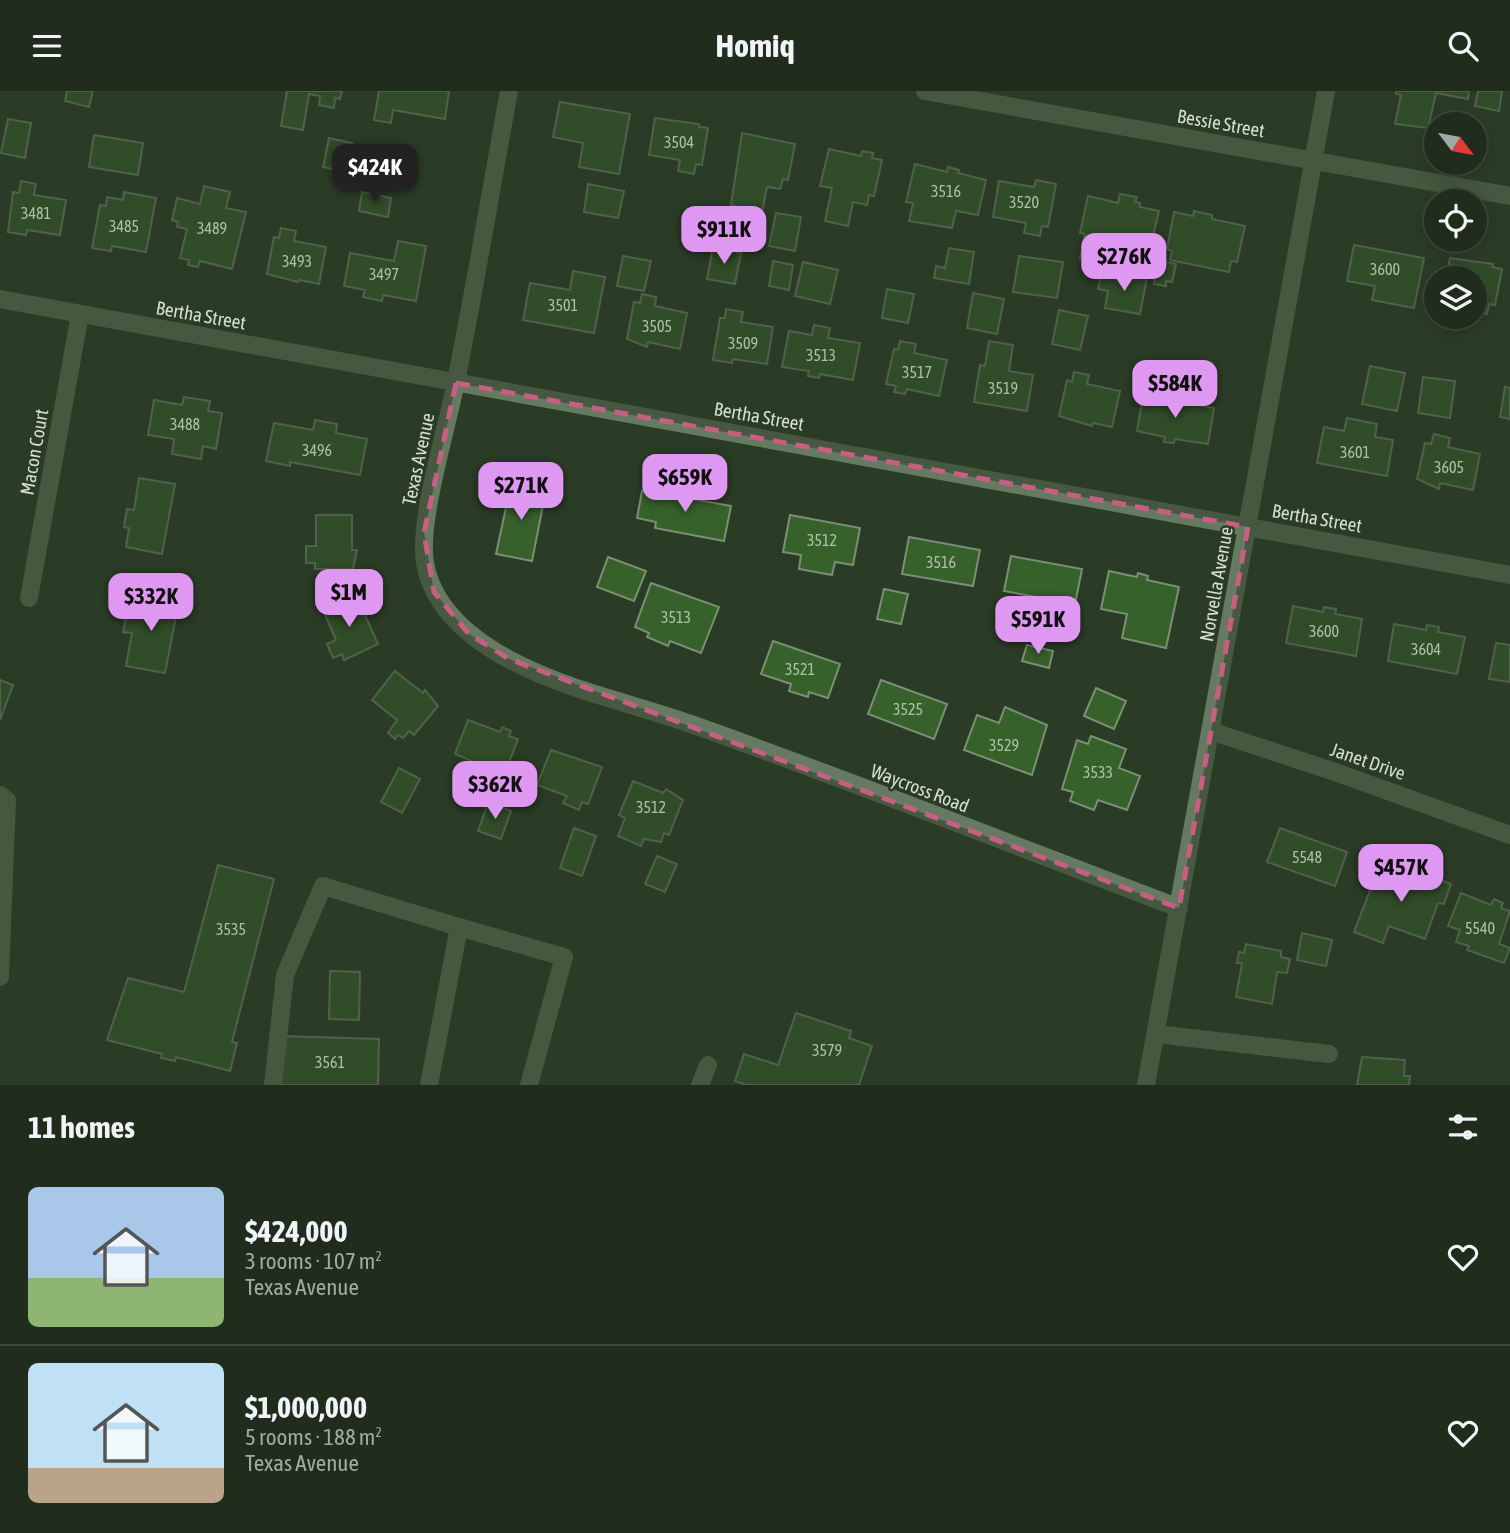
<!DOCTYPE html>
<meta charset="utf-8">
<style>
:root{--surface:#202d1c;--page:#283525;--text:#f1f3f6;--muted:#a2a8a3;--line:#3d493b;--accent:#df98f1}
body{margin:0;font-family:"Asap Condensed",sans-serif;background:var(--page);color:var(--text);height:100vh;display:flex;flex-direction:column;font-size:26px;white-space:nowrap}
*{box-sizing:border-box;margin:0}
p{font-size:23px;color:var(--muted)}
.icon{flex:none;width:38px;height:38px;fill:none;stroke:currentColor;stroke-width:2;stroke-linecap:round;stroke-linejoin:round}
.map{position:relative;height:994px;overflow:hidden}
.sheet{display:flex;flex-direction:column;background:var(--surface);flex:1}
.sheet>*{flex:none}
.needle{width:46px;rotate:122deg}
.fabs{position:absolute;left:1424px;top:21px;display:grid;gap:14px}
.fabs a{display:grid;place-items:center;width:63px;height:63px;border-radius:50%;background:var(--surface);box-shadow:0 4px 18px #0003,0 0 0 2px var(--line);font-size:35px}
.price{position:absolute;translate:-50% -60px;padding:0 16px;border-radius:14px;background:var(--accent);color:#111;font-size:23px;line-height:46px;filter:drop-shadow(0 2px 4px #0008)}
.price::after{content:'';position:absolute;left:50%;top:42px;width:21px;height:16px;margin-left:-10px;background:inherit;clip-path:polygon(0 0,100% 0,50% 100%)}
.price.on{background:#222;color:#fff}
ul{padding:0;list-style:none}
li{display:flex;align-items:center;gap:21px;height:175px;padding:0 28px}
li+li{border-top:2px solid var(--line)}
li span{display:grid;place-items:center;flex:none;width:196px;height:140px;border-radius:10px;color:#555}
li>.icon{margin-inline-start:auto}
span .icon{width:84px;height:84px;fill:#fffc;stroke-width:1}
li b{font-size:30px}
h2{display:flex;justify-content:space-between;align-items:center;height:84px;padding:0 28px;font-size:30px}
header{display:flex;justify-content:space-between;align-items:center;height:91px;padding:0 28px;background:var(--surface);font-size:32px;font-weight:700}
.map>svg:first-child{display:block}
.building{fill:#37612b;stroke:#7b8f75;stroke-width:2}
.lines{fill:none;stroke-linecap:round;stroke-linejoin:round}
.minor{stroke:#667a61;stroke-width:18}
.marked{fill:none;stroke:#c85e84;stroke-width:5;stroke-dasharray:14 9;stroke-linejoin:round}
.labels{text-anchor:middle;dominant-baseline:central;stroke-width:5;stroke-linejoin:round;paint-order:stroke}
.number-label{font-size:16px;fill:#adc0a8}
.street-label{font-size:19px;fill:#d4dfd1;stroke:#2b3c26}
</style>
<header><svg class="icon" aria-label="menu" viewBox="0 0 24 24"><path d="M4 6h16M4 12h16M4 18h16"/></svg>Homiq<svg class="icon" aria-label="search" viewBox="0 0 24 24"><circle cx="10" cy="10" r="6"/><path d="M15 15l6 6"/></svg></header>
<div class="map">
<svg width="1510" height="994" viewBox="0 0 1510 994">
<rect width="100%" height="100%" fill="#2b3c26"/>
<g class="building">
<path d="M67 0H93L89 16 65 10Z"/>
<path d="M287 0H342L340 8 335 7 334 17 319 14 320 5 309 3 303 39 281 35Z"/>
<path d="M379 0H449L445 28 393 19 391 32 374 29Z"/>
<path d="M1396 0H1469L1468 8 1436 2 1428 37 1395 33 1401 4 1396 3Z"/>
<path d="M1478 0H1502L1499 20 1475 15Z"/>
<path d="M560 11 630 23 619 83 579 76 583 52 553 46Z"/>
<path d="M655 27 699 33V36L708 37 702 74 696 73 694 83 678 80 680 69 649 64Z"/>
<path d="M8 28 31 32 25 67 1 62Z"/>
<path d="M742 42 795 53 788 89 783 88 780 98 767 96 762 121 731 114Z"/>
<path d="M94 44 143 52 138 84 89 76Z"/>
<path d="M329 47 352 52 346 81 323 76Z"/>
<path d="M829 58 861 65 862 60 873 62 872 67 882 69 874 105 869 104 867 114 853 111 848 135 825 130 832 97 820 95Z"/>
<path d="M915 73 947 81 948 76 959 79 958 82 986 89 978 124 956 120 952 137 909 130 913 112 906 111Z"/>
<path d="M1036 89 1056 93 1048 136 1042 135 1040 145 1024 142 1026 132 993 126 999 90 1034 96Z"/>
<path d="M21 90 36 93 34 104 66 109 60 144 27 139 26 144 8 141 13 101 19 102Z"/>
<path d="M588 93 624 100 618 127 584 121Z"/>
<path d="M204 95 230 101 226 117 246 121 232 178 200 170 198 176 188 174 189 169 180 167 187 138 177 136 178 131 172 129 177 107 200 113Z"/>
<path d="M124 101 156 107 146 161 112 155 111 160 92 157 100 114 106 115 107 106 123 109Z"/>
<path d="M362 101 391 107 388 126 359 120Z"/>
<path d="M1120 103 1137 106 1135 111 1140 112V116L1159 120 1151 154 1134 151 1132 162 1126 161 1125 168 1112 165 1110 174 1080 168 1085 143 1080 142 1088 105 1118 112Z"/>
<path d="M1194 120 1212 124V128L1245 135 1237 171 1231 170 1229 181 1170 169 1172 160 1167 158 1174 121 1193 125Z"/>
<path d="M776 122 801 126 795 160 769 155Z"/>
<path d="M281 137 296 140 294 150 326 156 319 193 299 189 298 191 267 183 274 146 279 147Z"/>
<path d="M398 150 426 155 416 210 383 204 382 210 363 206 365 199 344 195 350 162 394 170Z"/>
<path d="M1354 154 1424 167 1414 217 1372 209 1375 195 1347 190Z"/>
<path d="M713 156 741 162 735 193 707 188Z"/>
<path d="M949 157 974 161 969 193 934 187 936 175 945 177Z"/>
<path d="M623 165 651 170 644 200 617 195Z"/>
<path d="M1019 165 1063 171 1057 207 1013 201Z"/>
<path d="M1450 167 1493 173 1492 176 1502 178 1495 214 1489 213 1487 223 1475 220V187H1446Z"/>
<path d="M1157 169 1176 173 1172 191 1166 190V195L1154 193Z"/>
<path d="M773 170 793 174 789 199 769 195Z"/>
<path d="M803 171 838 179 830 213 795 205Z"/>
<path d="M573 180 605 186 594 242 523 229 530 192 570 199Z"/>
<path d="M1125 183 1147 186 1140 223 1105 217 1108 200 1098 198 1101 185 1124 189Z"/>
<path d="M887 198 914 203 908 232 882 227Z"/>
<path d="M973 202 1004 208 997 243 967 237Z"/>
<path d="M642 203 656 206 655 215 687 222 680 258 648 251 647 256 627 248 634 211 640 212Z"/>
<path d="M726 218 743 221 741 231 773 236 767 273 733 268 732 272 713 269 720 227H725Z"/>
<path d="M1059 219 1088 225 1080 259 1052 253Z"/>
<path d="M814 234 830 237 828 247 860 252 853 289 820 283 819 287 808 285 809 280 782 276 789 240 812 244Z"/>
<path d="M900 250 916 253 914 262 947 269 939 305 907 298 905 303 894 301 896 295 886 293 894 258 898 259Z"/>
<path d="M989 250 1013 254 1009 280 1033 284 1027 320 974 311 980 274 985 275Z"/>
<path d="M1370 275 1405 282 1397 320 1362 313Z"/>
<path d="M1074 281 1089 284 1087 293 1120 300 1112 336 1093 332 1092 335 1059 325 1067 289 1072 291Z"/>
<path d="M1423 286 1455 290 1450 327 1418 322Z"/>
<path d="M1505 296 1510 297V328L1500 326Z"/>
<path d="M1143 304 1214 317 1208 353 1175 348 1174 352 1164 351 1165 346 1137 340Z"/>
<path d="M184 306 210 310 208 320 222 322 216 358 203 355 201 368 172 363 174 348 148 344 154 309 182 314Z"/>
<path d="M1347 327 1377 333 1375 346 1393 349 1387 385 1317 372 1324 336 1344 340Z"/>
<path d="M315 329 337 333 336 342 367 348 360 384 290 371V375L266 370 274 332 313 339Z"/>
<path d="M1434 343 1450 347 1448 356 1480 363 1473 399 1440 392 1439 398 1417 388 1425 352 1431 353Z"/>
<path d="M139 387 175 393 162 463 126 456 129 437 124 436 127 418 134 419Z"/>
<path d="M510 392 546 399 532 470 496 463 508 407 504 403Z"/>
<path d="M679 396 700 401 698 409 731 415 724 450 655 437 656 431 637 427 642 400 676 407Z"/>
<path d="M316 424H352V459H357L353 478H315V472H306V455H316Z"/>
<path d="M790 424 860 437 853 474 835 471 832 484 799 478 801 464 783 461Z"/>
<path d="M909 446 980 459 973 495 902 483Z"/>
<path d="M1011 465 1082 478 1075 513 1004 500Z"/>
<path d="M608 466 646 480 634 510 597 496Z"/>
<path d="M1109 480 1137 486 1138 482 1148 485 1147 489 1179 496 1166 557 1122 547 1127 523 1101 518Z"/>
<path d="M651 492 719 516 701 562 670 550 668 555 647 546 649 542 635 536Z"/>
<path d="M884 498 908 503 901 533 877 528Z"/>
<path d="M140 503 179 510 165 582 126 575 132 542 123 541 127 519 136 521Z"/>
<path d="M356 504 378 553 344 569 342 563 333 567 327 553 336 549 323 519Z"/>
<path d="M1293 515 1323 521 1324 516 1336 518 1335 523 1362 528 1356 565 1286 552Z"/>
<path d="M1394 533 1426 539 1427 534 1439 536 1438 541 1465 546 1457 583 1388 570Z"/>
<path d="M773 550 840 573 828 607 809 601 808 606 789 600 791 593 761 583Z"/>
<path d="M1496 552 1510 554V591L1489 588Z"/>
<path d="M1027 554 1053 560 1049 577 1022 570Z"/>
<path d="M395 580 423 602 425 599 438 615 414 644 409 640 403 647 398 644 395 648 388 642 397 629 372 609Z"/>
<path d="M0 589 13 594 0 629Z"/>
<path d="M881 589 947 613 934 648 868 623Z"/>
<path d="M1096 597 1126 610 1114 638 1084 625Z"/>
<path d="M1005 616 1047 634 1032 684 964 659 977 624 999 632Z"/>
<path d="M468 629 500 641 502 636 511 640 509 645 518 648 505 682 500 680 496 689 481 683 484 675 455 663Z"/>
<path d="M1091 645 1126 658 1119 677 1140 685 1127 719 1098 709 1094 719 1070 710 1073 701 1062 698 1077 649 1088 653Z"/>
<path d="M551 659 602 676 588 713 582 711 579 719 563 712 567 705 537 694Z"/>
<path d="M399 677 420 688 402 722 381 711Z"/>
<path d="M633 690 663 702 666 698 683 709 669 744 664 742 661 751 644 748 641 755 618 745 625 727 619 724Z"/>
<path d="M488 712 511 720 501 748 478 740Z"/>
<path d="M574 737 596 745 582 785 560 777Z"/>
<path d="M1280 737 1347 761 1335 795 1267 771Z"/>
<path d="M657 765 677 773 665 801 645 793Z"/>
<path d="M218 774 274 788 232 951 237 952 230 980 176 966 175 970 161 967 162 963 107 949 128 887 184 901Z"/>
<path d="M1380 774 1409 785 1411 779 1424 784 1422 789 1431 793 1434 786 1451 793 1444 813 1438 812 1425 848 1389 835 1383 852 1354 841Z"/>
<path d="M1461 802 1491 814 1494 808 1503 812 1501 817 1510 820 1499 853 1510 857 1504 872 1467 859 1469 855 1456 851 1460 839 1448 835Z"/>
<path d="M1302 842 1332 849 1326 875 1297 869Z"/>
<path d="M1246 853 1281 860V866L1290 868 1287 882 1277 881 1272 913 1236 906 1242 872H1237L1239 861 1244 862Z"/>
<path d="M330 880 360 881 359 929 329 928Z"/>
<path d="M796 922 851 940 849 947 872 955 859 994H746L735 990 744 963 778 974Z"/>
<path d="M282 945 379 948 378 994H281Z"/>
<path d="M1362 966 1405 969 1404 985H1410L1409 994H1357Z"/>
</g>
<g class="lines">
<g class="minor">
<path d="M509 0C491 98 475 197 455 295 446 341 418 430 425 472 433 518 471 548 510 569 570 601 641 614 705 638 864 695 1021 757 1179 817"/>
<path d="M925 0 1510 105"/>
<path d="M0 208 1510 484"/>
<path d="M29 507 80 223"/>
<path d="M1211 640 1338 682 1510 744"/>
<path d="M0 704 7 709 0 886"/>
<path d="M1156 943 1329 963"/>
<path d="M273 994 285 884 323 795 459 836"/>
<path d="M429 994 459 836 564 866 529 994"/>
<path d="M700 994 708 974"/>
<path d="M1146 994 1326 0"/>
</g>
</g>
<path d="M0 0H1510V994H0ZM456 292 1248 436 1179 817 509 568 469 543 434 501 424 442Z" fill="#2b3c26" fill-opacity=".55" fill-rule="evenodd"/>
<path class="marked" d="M456 292 1248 436 1179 817 509 568 469 543 434 501 424 442Z"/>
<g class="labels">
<g class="number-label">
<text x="679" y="51">3504</text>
<text x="946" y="100">3516</text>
<text x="1024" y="111">3520</text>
<text x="36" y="122">3481</text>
<text x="124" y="135">3485</text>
<text x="212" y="137">3489</text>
<text x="297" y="170">3493</text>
<text x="1385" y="178">3600</text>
<text x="384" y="183">3497</text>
<text x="563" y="214">3501</text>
<text x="657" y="235">3505</text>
<text x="743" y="252">3509</text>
<text x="821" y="264">3513</text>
<text x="917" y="281">3517</text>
<text x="1003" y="297">3519</text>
<text x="185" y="333">3488</text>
<text x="317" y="359">3496</text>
<text x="1355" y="361">3601</text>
<text x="1449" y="376">3605</text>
<text x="822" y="449">3512</text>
<text x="941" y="471">3516</text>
<text x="676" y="526">3513</text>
<text x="1324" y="540">3600</text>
<text x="1426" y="558">3604</text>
<text x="800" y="578">3521</text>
<text x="908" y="618">3525</text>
<text x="1004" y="654">3529</text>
<text x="1098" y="681">3533</text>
<text x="651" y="716">3512</text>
<text x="1307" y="766">5548</text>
<text x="1480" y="837">5540</text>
<text x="231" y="838">3535</text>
<text x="827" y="959">3579</text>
<text x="330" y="971">3561</text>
</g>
<g class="street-label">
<text transform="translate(1221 32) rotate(10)">Bessie Street</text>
<text transform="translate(201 224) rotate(10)">Bertha Street</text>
<text transform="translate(759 325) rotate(10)">Bertha Street</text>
<text transform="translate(34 361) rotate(-80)">Macon Court</text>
<text transform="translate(418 368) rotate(-78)">Texas Avenue</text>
<text transform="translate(1317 427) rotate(10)">Bertha Street</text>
<text transform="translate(1216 493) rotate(-80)">Norvella Avenue</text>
<text transform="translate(1368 670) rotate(19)">Janet Drive</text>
<text transform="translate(920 697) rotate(21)">Waycross Road</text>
</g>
</g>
</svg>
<div class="fabs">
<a><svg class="needle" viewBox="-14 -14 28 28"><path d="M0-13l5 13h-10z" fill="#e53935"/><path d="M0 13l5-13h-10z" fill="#a2a8a3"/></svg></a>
<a><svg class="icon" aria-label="locate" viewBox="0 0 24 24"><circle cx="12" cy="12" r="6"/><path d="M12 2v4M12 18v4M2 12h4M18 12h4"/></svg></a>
<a><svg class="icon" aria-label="layers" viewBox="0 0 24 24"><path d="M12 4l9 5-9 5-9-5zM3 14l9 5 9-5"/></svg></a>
</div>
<b class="price on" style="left:375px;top:113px">$424K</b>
<b class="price" style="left:724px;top:175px">$911K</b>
<b class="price" style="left:1124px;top:202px">$276K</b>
<b class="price" style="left:1175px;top:329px">$584K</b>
<b class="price" style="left:685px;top:423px">$659K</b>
<b class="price" style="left:521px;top:431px">$271K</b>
<b class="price" style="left:349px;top:538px">$1M</b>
<b class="price" style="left:151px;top:542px">$332K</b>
<b class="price" style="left:1038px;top:565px">$591K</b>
<b class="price" style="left:495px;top:730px">$362K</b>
<b class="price" style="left:1401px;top:813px">$457K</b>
</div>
<section class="sheet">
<h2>11 homes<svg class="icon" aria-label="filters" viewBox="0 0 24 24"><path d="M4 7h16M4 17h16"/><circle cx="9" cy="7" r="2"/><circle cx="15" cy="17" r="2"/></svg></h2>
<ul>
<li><span style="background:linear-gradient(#a9c7e8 65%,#8fb573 0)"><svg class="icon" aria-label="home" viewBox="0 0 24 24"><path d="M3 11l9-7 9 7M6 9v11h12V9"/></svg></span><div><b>$424,000</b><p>3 rooms · 107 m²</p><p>Texas Avenue</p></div><svg class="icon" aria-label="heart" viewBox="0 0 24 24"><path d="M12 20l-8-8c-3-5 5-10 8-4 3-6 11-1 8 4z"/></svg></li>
<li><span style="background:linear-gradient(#bfe0f5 75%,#b9a48a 0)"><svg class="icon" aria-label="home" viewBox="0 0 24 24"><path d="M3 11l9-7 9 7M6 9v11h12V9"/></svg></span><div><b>$1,000,000</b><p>5 rooms · 188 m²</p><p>Texas Avenue</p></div><svg class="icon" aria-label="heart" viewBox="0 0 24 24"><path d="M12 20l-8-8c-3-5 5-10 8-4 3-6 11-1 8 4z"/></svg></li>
</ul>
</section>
